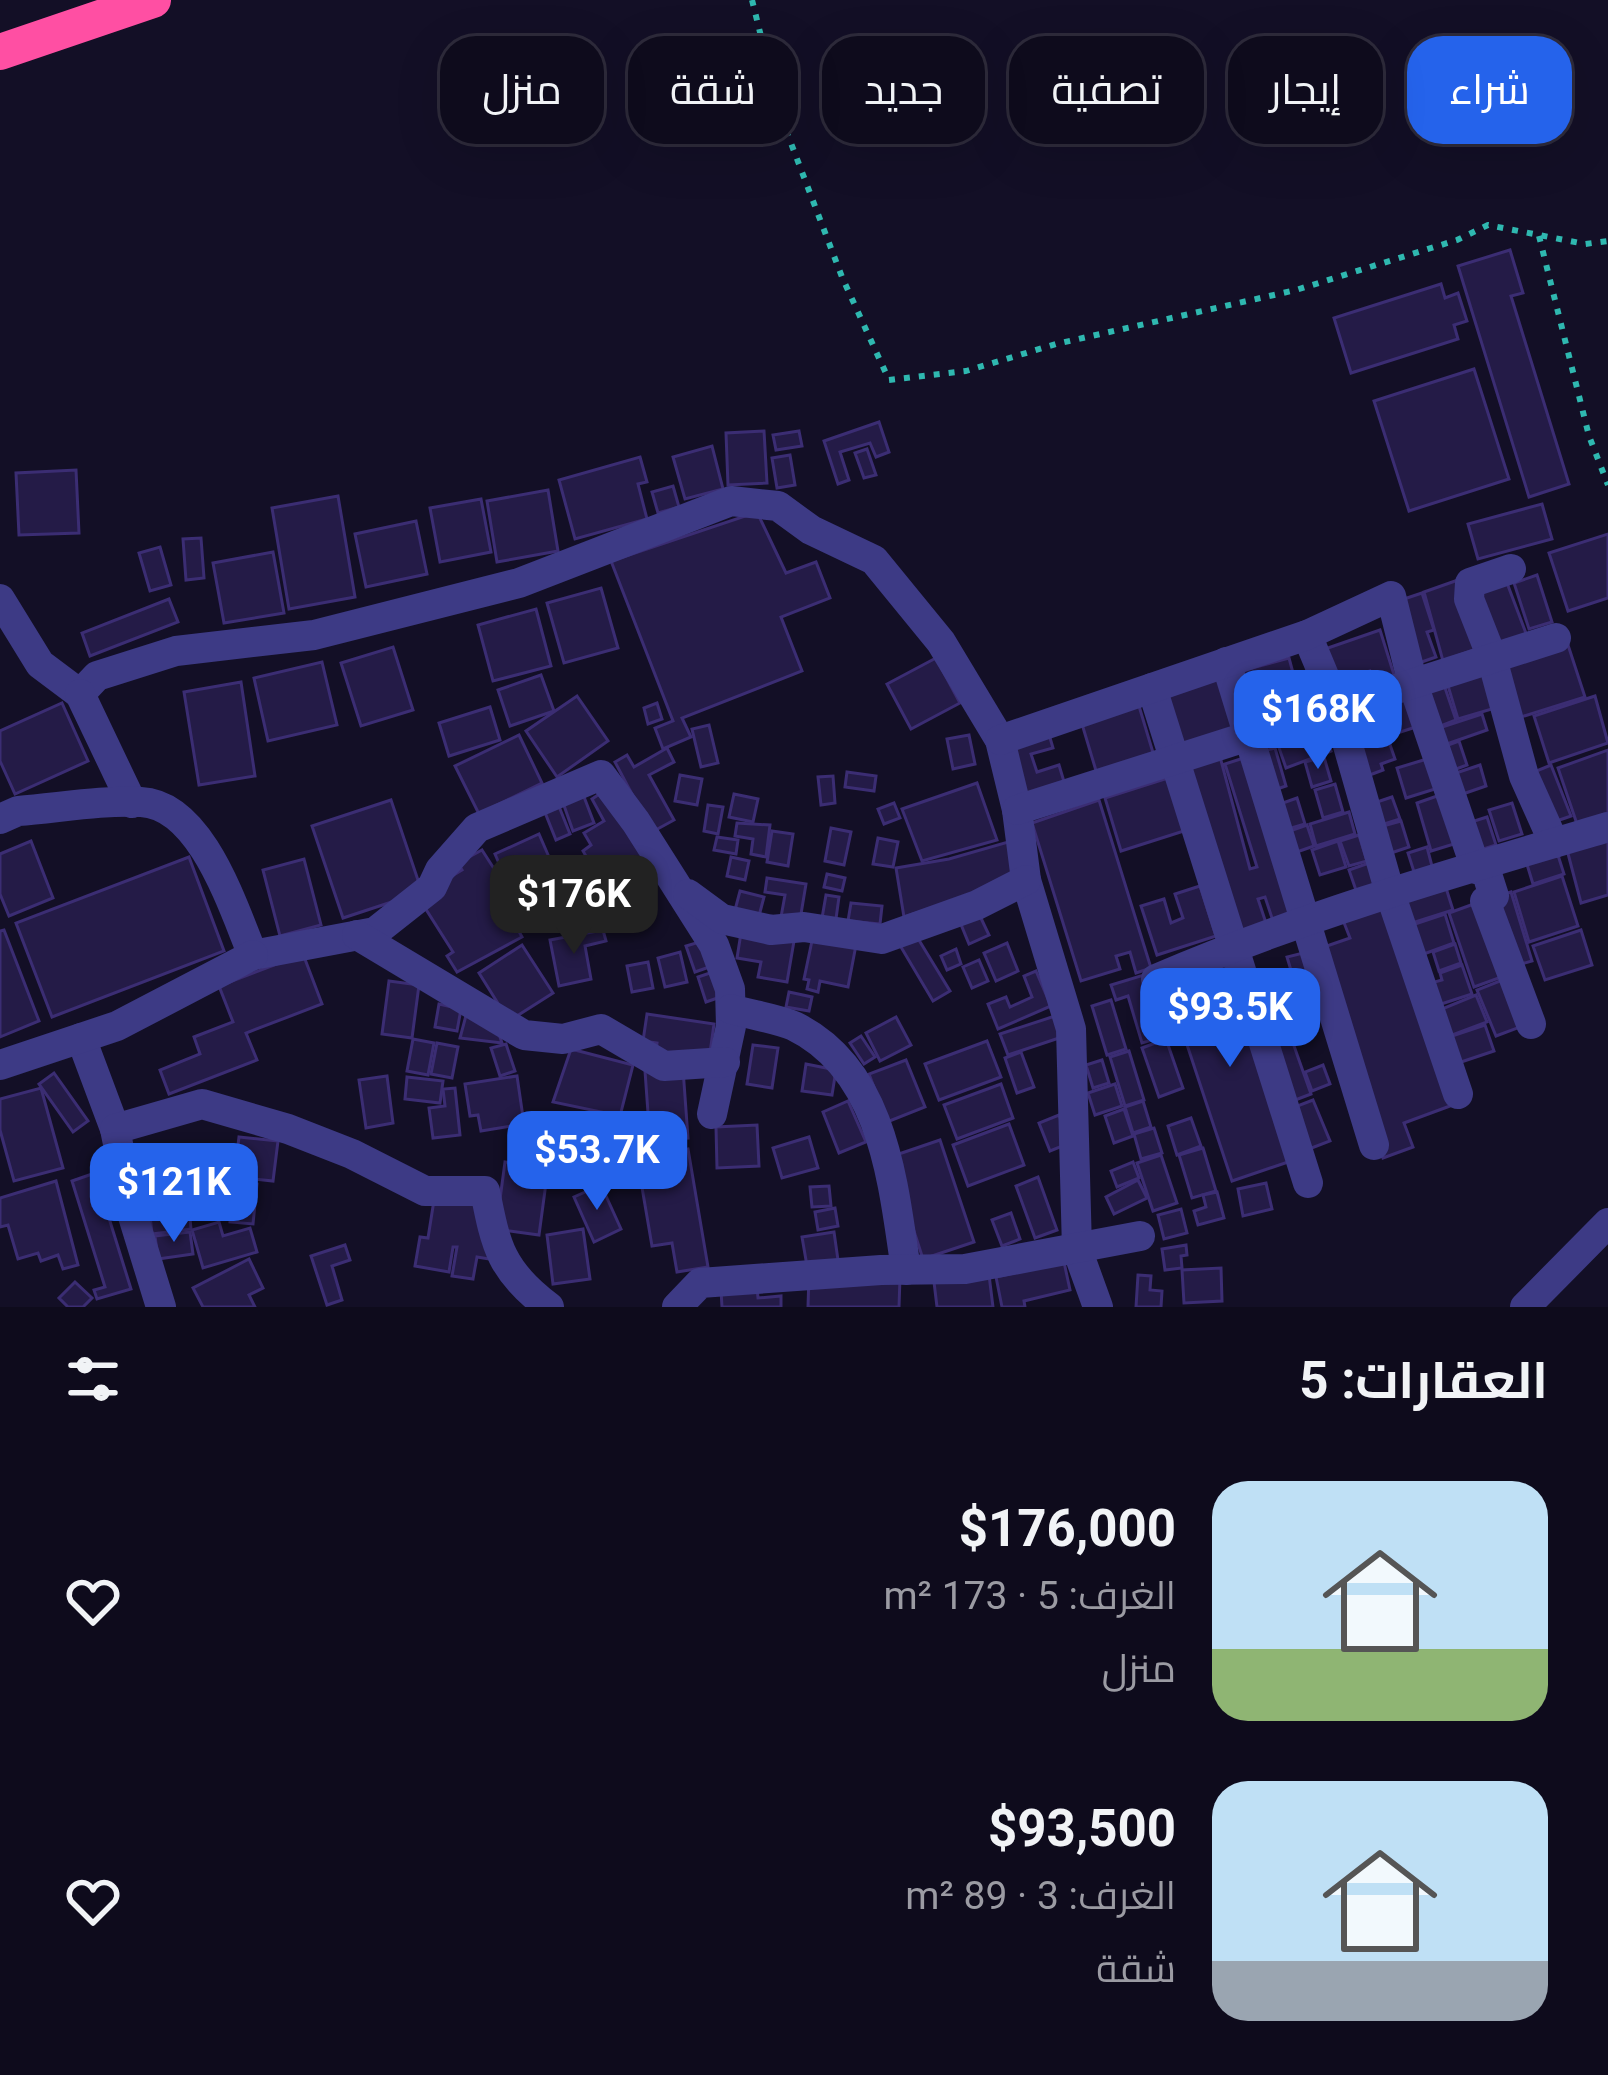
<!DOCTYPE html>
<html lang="ar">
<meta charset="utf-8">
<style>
:root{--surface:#0e0b1c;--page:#171425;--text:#f1f3f6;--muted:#9b9ba3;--line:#2e2b3b;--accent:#2563eb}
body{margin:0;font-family:Roboto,Cairo,sans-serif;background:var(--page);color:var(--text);direction:rtl;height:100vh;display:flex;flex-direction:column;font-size:45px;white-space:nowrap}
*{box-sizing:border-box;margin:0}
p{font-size:39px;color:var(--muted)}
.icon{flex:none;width:66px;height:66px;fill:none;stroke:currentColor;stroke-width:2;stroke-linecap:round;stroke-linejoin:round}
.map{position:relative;height:1307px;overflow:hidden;direction:ltr}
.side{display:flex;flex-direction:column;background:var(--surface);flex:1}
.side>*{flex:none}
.banner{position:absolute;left:36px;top:36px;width:1536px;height:108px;direction:rtl;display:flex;gap:24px}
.price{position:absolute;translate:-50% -102px;padding:0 27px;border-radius:24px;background:var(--accent);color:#fff;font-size:39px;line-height:78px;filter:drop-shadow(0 3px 6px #0008)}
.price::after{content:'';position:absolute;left:50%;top:72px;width:36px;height:27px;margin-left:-18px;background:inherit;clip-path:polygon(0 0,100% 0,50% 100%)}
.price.current{background:#222;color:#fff}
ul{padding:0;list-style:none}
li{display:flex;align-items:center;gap:36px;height:300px;padding:0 60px}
li span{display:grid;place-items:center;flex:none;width:336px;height:240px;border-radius:36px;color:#555}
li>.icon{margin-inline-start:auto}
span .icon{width:144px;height:144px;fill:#fffc;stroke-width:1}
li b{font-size:51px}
h2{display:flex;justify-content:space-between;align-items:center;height:144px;padding:0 60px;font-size:51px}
.tag{padding:0 42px;border-radius:36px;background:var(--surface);box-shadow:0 12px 48px #0002,0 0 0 3px var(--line);font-size:42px;line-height:108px}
.tag.current{background:var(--accent);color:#fff}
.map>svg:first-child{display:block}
.building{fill:#241b47;stroke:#3b2d73;stroke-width:3}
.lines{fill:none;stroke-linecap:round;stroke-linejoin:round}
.path{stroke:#2fb8b0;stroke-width:6;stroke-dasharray:6 9;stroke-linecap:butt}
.minor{stroke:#3d3a85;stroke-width:30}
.highway{stroke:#ff4fa3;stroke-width:36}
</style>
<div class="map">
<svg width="1608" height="1307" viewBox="0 0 1608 1307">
<rect width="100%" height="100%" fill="#130f26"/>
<g class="building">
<path d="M1510 250 1523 293 1511 296 1569 484 1529 497 1458 266Z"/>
<path d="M1441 284 1445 298 1458 293 1467 321 1454 325 1458 339 1351 373 1334 318Z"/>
<path d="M1474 369 1509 479 1409 511 1374 401Z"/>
<path d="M879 422 889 452 876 457 870 443 840 452 849 480 838 484 824 441Z"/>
<path d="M764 431 767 483 728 485 726 433Z"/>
<path d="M799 431 802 446 776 450 773 435Z"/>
<path d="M712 446 723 489 685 499 673 457Z"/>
<path d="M867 449 876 475 864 478 855 453Z"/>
<path d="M790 455 795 485 777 488 772 458Z"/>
<path d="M640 457 647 482 638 484 647 519 575 539 559 480Z"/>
<path d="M76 470 79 533 19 535 16 473Z"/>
<path d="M673 486 679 507 658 513 652 492Z"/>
<path d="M548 490 558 551 497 562 487 501Z"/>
<path d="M338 496 355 597 289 609 272 508Z"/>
<path d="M481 499 491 552 440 562 430 508Z"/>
<path d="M1542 504 1552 539 1478 559 1468 524Z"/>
<path d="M757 512 786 573 816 562 830 598 781 617 802 671 682 718 691 737 663 749 655 728 673 721 611 561Z"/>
<path d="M416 521 427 574 366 587 355 534Z"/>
<path d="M1608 534V598L1568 611 1549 553Z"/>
<path d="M201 538 204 578 186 580 183 539Z"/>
<path d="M160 547 171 585 150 591 139 553Z"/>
<path d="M273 552 284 613 224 623 213 563Z"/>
<path d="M1537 575 1552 622 1529 629 1514 583Z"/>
<path d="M1458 580 1482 647 1443 661 1424 592Z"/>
<path d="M1507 583 1527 636 1497 648 1478 594Z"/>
<path d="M601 588 618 648 564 663 547 603Z"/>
<path d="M1422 593 1434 630 1427 632 1436 657 1416 664 1395 602Z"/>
<path d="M169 599 178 622 90 656 82 633Z"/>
<path d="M536 609 551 666 493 681 478 625Z"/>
<path d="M1380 630 1395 678 1375 684 1370 671 1352 677 1356 690 1340 696 1325 649Z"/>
<path d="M1568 645 1585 697 1521 717 1504 665Z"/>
<path d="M393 647 413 710 361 726 341 663Z"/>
<path d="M936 658 960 703 911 729 887 684Z"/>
<path d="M1289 658 1296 684 1287 687 1289 696 1247 708 1237 672Z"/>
<path d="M322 662 337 725 268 741 254 678Z"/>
<path d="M1488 662 1502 706 1458 719 1445 676Z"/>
<path d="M541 675 554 711 510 726 498 690Z"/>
<path d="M1441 676 1456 720 1433 729 1417 684Z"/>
<path d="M1219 677 1236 727 1180 746 1163 697Z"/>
<path d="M241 682 255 776 199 785 184 692Z"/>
<path d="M577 696 608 741 557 777 526 731Z"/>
<path d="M1595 696 1608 743 1549 763 1534 716Z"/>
<path d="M1408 699 1416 727 1391 735 1384 713 1374 716 1370 702Z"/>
<path d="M62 703 88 761 15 794 0 761V731Z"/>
<path d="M657 703 662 719 648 724 644 708Z"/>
<path d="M1139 706 1154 756 1097 774 1082 724Z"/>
<path d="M490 707 500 740 449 756 439 723Z"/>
<path d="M1482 714 1487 730 1444 745 1439 728Z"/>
<path d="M1367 717 1374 740 1354 746 1348 723Z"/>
<path d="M709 725 718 763 701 767 692 729Z"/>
<path d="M1323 729 1331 751 1286 768 1278 745Z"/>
<path d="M1048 731 1053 748 1031 754 1037 772 1059 765 1065 785 1022 799 1006 745Z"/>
<path d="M519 735 542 783 479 814 455 766Z"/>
<path d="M969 735 975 764 953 769 947 739Z"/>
<path d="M1387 736 1395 759 1381 764 1383 770 1367 776 1357 747Z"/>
<path d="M1459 741 1467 765 1448 772 1440 748Z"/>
<path d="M667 748 674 762 649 775 674 820 652 832 615 762 627 755 634 767Z"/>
<path d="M1275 748 1286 786 1271 791 1260 752Z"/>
<path d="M1608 750V813L1577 824 1558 768Z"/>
<path d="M1219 753 1250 869 1257 867 1225 764 1250 756 1298 914 1273 921 1265 897 1258 899 1267 926 1232 935 1185 764Z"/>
<path d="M1324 757 1331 781 1312 787 1305 762Z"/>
<path d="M1427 759 1435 789 1406 798 1397 768Z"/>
<path d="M1480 765 1486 786 1457 796 1450 775Z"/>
<path d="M1551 765 1571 816 1548 824 1529 774Z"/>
<path d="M847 772 876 776 874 791 845 787Z"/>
<path d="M680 775 702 779 697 805 675 801Z"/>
<path d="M833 776 835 803 821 805 818 777Z"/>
<path d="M1171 777 1187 830 1121 851 1105 798Z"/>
<path d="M977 783 997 840 922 861 902 809Z"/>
<path d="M1335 784 1343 812 1323 818 1315 790Z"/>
<path d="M581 789 594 823 573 831 561 797Z"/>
<path d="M607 789 647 857 627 868 635 883 610 898 583 851 591 845 584 833 604 821 592 799Z"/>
<path d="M734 794 758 799 753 822 729 817Z"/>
<path d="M1440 795 1454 844 1431 851 1417 803Z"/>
<path d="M1392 797 1400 819 1381 825 1374 803Z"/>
<path d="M1297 798 1305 824 1288 829 1280 804Z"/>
<path d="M556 799 570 834 556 840 542 805Z"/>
<path d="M391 800 422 892 343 918 312 826Z"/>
<path d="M1099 800 1151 968 1136 973 1130 952 1116 956 1120 969 1081 981 1032 823Z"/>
<path d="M894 803 900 818 884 824 878 809Z"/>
<path d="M1512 803 1522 834 1499 841 1489 810Z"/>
<path d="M708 805 723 807 718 834 704 831Z"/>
<path d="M1349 812 1355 834 1316 846 1310 824Z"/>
<path d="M1487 817 1496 845 1474 852 1465 824Z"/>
<path d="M1401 821 1409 847 1391 853 1383 826Z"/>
<path d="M737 823 770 825 766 857 751 854 753 839 735 836Z"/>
<path d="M1307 825 1314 846 1291 854 1284 833Z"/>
<path d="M831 828 851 832 844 865 825 861Z"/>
<path d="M772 831 793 834 788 866 767 862Z"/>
<path d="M539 834 565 894 547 902 551 911 525 923 495 854Z"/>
<path d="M1608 834V895L1581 903 1566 846Z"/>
<path d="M1359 835 1367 861 1349 866 1340 841Z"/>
<path d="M717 837 738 840 736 854 714 850Z"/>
<path d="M878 838 898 842 893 867 873 864Z"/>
<path d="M31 841 53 898 9 916 0 894V854Z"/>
<path d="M1338 841 1346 867 1320 875 1312 850Z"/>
<path d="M1008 842 1020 879 904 917 896 868 949 859Z"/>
<path d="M1427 847 1433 870 1415 875 1408 853Z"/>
<path d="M1556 849 1564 874 1533 884 1525 858Z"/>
<path d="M482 850 500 878 495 888 522 937 457 972 447 956 453 952 422 903 437 885 462 870 458 863Z"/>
<path d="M189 857 224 951 52 1017 16 923Z"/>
<path d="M731 857 749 861 745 880 727 876Z"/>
<path d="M304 859 321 925 280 936 263 870Z"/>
<path d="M1369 863 1377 889 1358 896 1349 870Z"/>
<path d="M581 872 588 890 573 896 566 879Z"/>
<path d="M827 874 845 878 842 891 824 887Z"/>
<path d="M1562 876 1578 926 1529 942 1514 892Z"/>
<path d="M767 878 806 884 800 920 781 917 785 895 765 892Z"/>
<path d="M1200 886 1216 936 1157 955 1141 906 1164 899 1171 923 1183 918 1175 894Z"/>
<path d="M1446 888 1453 910 1409 924 1402 902Z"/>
<path d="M740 891 764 897 759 916 735 910Z"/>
<path d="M1511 892 1532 961 1510 967 1489 899Z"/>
<path d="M826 895 839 897 835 926 821 924Z"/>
<path d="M1390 897 1450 1106 1404 1123 1413 1147 1383 1158 1321 948 1350 938 1341 915Z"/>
<path d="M1482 901 1507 975 1474 987 1449 913Z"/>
<path d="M851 903 882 906 880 924 848 921Z"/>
<path d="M979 914 989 935 969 944 960 922Z"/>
<path d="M1445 914 1454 943 1421 955 1412 925Z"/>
<path d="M4 930 39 1021 0 1037V931Z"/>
<path d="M603 930 606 941 585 946 591 979 559 986 550 940Z"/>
<path d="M1581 930 1592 965 1545 980 1533 946Z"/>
<path d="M914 932 950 991 933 1001 898 942Z"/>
<path d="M741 933 794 941 787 982 758 977 761 962 737 958Z"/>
<path d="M813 936 856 945 848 987 820 981 818 992 807 989 809 980 804 979Z"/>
<path d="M706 940 715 965 695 972 686 946Z"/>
<path d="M1007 943 1018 971 996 981 984 953Z"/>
<path d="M1455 944 1461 963 1439 971 1433 952Z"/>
<path d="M522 945 553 993 509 1021 479 973Z"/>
<path d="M956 949 961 964 947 970 941 956Z"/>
<path d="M680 952 687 982 665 987 658 958Z"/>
<path d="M1307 952 1312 971 1293 977 1287 957Z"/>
<path d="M303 954 322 1004 246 1033 257 1060 169 1094 160 1070 200 1054 194 1037 233 1022 219 986Z"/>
<path d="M979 960 988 981 972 988 963 967Z"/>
<path d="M1228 960 1294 1160 1232 1181 1166 981Z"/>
<path d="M648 962 653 988 632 992 627 966Z"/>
<path d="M1462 965 1472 994 1438 1005 1431 983 1442 980 1440 973Z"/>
<path d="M719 970 726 995 706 1002 698 977Z"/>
<path d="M1036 971 1051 1006 998 1029 988 1004 1006 997 1010 1007 1032 997 1024 976Z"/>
<path d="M1147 974 1166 1036 1142 1043 1128 996 1116 1000 1111 985Z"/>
<path d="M1269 977 1279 1007 1261 1013 1251 983Z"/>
<path d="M1510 977 1528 1024 1496 1036 1477 990Z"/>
<path d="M389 981 419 985 412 1038 382 1034Z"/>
<path d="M789 992 812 997 809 1011 786 1007Z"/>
<path d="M1476 995 1487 1022 1447 1037 1437 1011Z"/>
<path d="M1111 1000 1126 1049 1107 1055 1092 1006Z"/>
<path d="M439 1004 461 1009 457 1031 435 1027Z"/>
<path d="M468 1008 497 1028 502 1043 460 1038Z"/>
<path d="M1281 1009 1311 1094 1290 1102 1260 1016Z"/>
<path d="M647 1014 714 1024 709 1060 656 1052 657 1043 643 1041Z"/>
<path d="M1055 1016 1062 1037 1008 1055 1000 1034Z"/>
<path d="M1306 1016 1312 1034 1296 1038 1290 1021Z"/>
<path d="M896 1017 911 1045 880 1061 866 1033Z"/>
<path d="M1485 1025 1494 1051 1455 1064 1446 1038Z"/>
<path d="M861 1036 875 1057 864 1064 850 1043Z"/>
<path d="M413 1039 434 1043 428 1075 407 1071Z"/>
<path d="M1166 1039 1183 1088 1159 1097 1142 1048Z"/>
<path d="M987 1041 1001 1077 939 1100 925 1064Z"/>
<path d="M437 1043 458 1047 452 1078 431 1074Z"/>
<path d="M506 1044 515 1071 500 1076 491 1048Z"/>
<path d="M753 1045 778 1048 772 1088 747 1084Z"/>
<path d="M571 1049 633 1065 620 1116 553 1102Z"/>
<path d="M1129 1051 1144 1100 1125 1106 1110 1057Z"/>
<path d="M1021 1052 1034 1087 1017 1093 1005 1058Z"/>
<path d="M906 1060 925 1107 887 1122 869 1074Z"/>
<path d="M1102 1060 1109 1083 1093 1088 1086 1065Z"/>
<path d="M806 1064 836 1070 832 1095 802 1091Z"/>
<path d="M1323 1065 1330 1084 1312 1091 1305 1072Z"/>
<path d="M683 1069 688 1138 650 1141 645 1071Z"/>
<path d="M54 1073 88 1121 73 1132 39 1084Z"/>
<path d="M387 1076 393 1123 366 1128 359 1080Z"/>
<path d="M517 1076 524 1124 481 1131 478 1115 470 1116 465 1084Z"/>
<path d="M407 1077 443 1081 440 1103 405 1099Z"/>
<path d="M1001 1084 1013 1118 957 1139 944 1105Z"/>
<path d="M1115 1084 1122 1106 1095 1115 1088 1093Z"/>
<path d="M41 1088 63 1168 14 1181 0 1130V1099Z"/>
<path d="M455 1088 460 1135 433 1138 429 1108 445 1106 443 1089Z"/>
<path d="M1313 1100 1330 1141 1309 1149 1292 1108Z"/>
<path d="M848 1101 866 1142 839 1153 823 1112Z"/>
<path d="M1143 1101 1151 1127 1133 1133 1125 1107Z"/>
<path d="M1124 1109 1133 1136 1114 1143 1105 1116Z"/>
<path d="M1059 1115 1070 1143 1050 1151 1039 1123Z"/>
<path d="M1191 1118 1201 1146 1177 1155 1168 1126Z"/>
<path d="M591 1124H613L614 1145 592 1146Z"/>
<path d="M1009 1124 1024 1165 968 1186 953 1145Z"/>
<path d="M757 1125 759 1166 717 1168 716 1127Z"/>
<path d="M1154 1128 1162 1153 1141 1159 1134 1134Z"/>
<path d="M239 1137 278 1141 273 1181 234 1177Z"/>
<path d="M809 1137 818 1168 782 1178 773 1148Z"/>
<path d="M585 1140 591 1174 569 1177 564 1143Z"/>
<path d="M940 1140 974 1242 923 1259 890 1157Z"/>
<path d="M1203 1148 1216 1191 1192 1198 1179 1155Z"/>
<path d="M688 1149 708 1267 677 1272 672 1243 652 1246 637 1158Z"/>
<path d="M1161 1155 1177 1203 1153 1211 1137 1163Z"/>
<path d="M505 1162 548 1168 539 1235 496 1229Z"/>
<path d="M1133 1162 1139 1178 1117 1187 1111 1171Z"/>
<path d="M185 1166 191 1229 152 1234 150 1215 167 1212 165 1191 151 1192 148 1170Z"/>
<path d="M95 1173 131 1289 97 1299 94 1290 105 1287 72 1181Z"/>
<path d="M1038 1177 1057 1230 1035 1238 1016 1186Z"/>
<path d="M1138 1180 1147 1198 1114 1214 1106 1197Z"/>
<path d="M56 1181 78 1265 63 1269 58 1255 41 1261 38 1253 18 1259 8 1225 0 1227V1198Z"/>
<path d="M234 1182 257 1184 253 1224 230 1222Z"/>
<path d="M1266 1183 1272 1209 1243 1216 1238 1189Z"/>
<path d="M601 1185 621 1229 594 1242 574 1197Z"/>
<path d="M829 1186 831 1206 812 1207 810 1187Z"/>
<path d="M1217 1192 1224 1218 1198 1225 1194 1211 1206 1207 1203 1195Z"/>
<path d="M435 1194 482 1202 489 1259 477 1257 473 1279 452 1276 457 1247H453L449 1272 415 1266 420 1237 428 1238Z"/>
<path d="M835 1208 838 1226 818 1230 815 1212Z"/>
<path d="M1181 1209 1187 1233 1164 1239 1158 1215Z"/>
<path d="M1011 1213 1020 1239 1002 1246 992 1220Z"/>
<path d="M219 1222 223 1236 250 1228 257 1252 203 1268 192 1230Z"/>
<path d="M583 1229 590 1279 553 1284 547 1235Z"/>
<path d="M190 1232 193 1254 158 1259 155 1236Z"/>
<path d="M834 1232 838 1260 807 1266 802 1237Z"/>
<path d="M345 1245 350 1260 332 1266 342 1300 327 1305 311 1256Z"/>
<path d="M1186 1245 1187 1255 1181 1256 1182 1268 1165 1270 1162 1249Z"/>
<path d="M249 1259 263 1288 249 1295 255 1307H203L193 1288Z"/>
<path d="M1064 1262 1070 1290 1024 1301 1025 1307H1002L996 1277Z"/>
<path d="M1221 1268 1222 1301 1184 1303 1182 1270Z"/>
<path d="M809 1275 900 1277 899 1307H808Z"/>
<path d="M989 1275 993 1307H937L934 1282Z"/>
<path d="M1138 1275 1151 1276 1150 1290 1162 1291 1161 1307H1136Z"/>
<path d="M75 1282 92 1298 83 1307H68L59 1298Z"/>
<path d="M757 1287 758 1298 781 1296V1307H722L721 1290Z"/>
</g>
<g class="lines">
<g class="path">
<path d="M752 0 781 117 842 277 889 380 966 371 1056 344 1296 290 1457 240 1488 225 1585 244 1608 241"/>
<path d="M1539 236 1589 436 1608 485"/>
</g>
<g class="minor">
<path d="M1511 569 1470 583 1469 599 1491 655 1524 776 1554 843"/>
<path d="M0 599 40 664 80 694 97 676 176 651 314 635 519 583 731 501 778 506 811 530 874 560 941 642 1000 740 1017 810 1026 880 1071 1029 1077 1249 1098 1307"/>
<path d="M1307 635 1337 707 1390 893 1458 1094"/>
<path d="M1226 662 1374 1145"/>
<path d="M1152 688 1308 1183"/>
<path d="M80 694 132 803"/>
<path d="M1000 740 1307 635 1391 596 1413 684 1476 869 1486 871 1494 896 1485 901 1531 1024"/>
<path d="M1017 810 1556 638"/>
<path d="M0 819 18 811C58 808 101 800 141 802 202 805 233 908 253 955L375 932 432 887 440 870 477 828 601 775 636 822 714 945 730 989 731 1026 712 1114"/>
<path d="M688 894 722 919 771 930 804 927 882 939 977 905 1026 880"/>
<path d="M357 935 524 1035 563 1039 601 1029 664 1066 725 1062"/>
<path d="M1156 979C1302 916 1456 872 1608 827"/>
<path d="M731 1009C751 1015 775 1018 794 1026 884 1070 893 1183 906 1270"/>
<path d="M81 1038 115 1129 132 1213 161 1307"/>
<path d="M0 1065 117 1026 253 955"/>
<path d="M115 1129 202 1104 288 1129 352 1154 425 1191H485C496 1247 501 1271 549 1307"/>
<path d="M677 1307 700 1283 881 1270 965 1269 1140 1236"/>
<path d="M1525 1307 1608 1223"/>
</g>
<path class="highway" d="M0 52 153 0"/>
</g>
</svg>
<b class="price" style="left:1318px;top:772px">$168K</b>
<b class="price current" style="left:574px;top:957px">$176K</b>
<b class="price" style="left:1230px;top:1070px">$93.5K</b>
<b class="price" style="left:597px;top:1213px">$53.7K</b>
<b class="price" style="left:174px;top:1245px">$121K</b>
<div class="banner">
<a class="tag current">شراء</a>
<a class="tag">إيجار</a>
<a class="tag">تصفية</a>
<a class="tag">جديد</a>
<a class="tag">شقة</a>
<a class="tag">منزل</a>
</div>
</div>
<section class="side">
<h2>العقارات: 5<svg class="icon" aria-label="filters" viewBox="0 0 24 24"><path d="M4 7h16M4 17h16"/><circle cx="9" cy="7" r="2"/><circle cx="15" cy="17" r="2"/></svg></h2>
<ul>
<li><span style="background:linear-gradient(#bfe0f5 70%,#8fb573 0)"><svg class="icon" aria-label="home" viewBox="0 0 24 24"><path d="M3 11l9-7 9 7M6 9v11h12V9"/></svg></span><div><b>$176,000</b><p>الغرف: 5 · 173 m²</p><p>منزل</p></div><svg class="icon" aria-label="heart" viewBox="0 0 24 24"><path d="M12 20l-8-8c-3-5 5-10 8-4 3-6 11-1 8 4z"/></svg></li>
<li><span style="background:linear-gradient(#bfe0f5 75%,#9aa5b1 0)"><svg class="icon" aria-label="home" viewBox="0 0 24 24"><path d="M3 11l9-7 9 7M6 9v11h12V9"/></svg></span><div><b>$93,500</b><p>الغرف: 3 · 89 m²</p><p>شقة</p></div><svg class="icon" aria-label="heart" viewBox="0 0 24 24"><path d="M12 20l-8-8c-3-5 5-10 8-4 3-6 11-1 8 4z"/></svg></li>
</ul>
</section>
